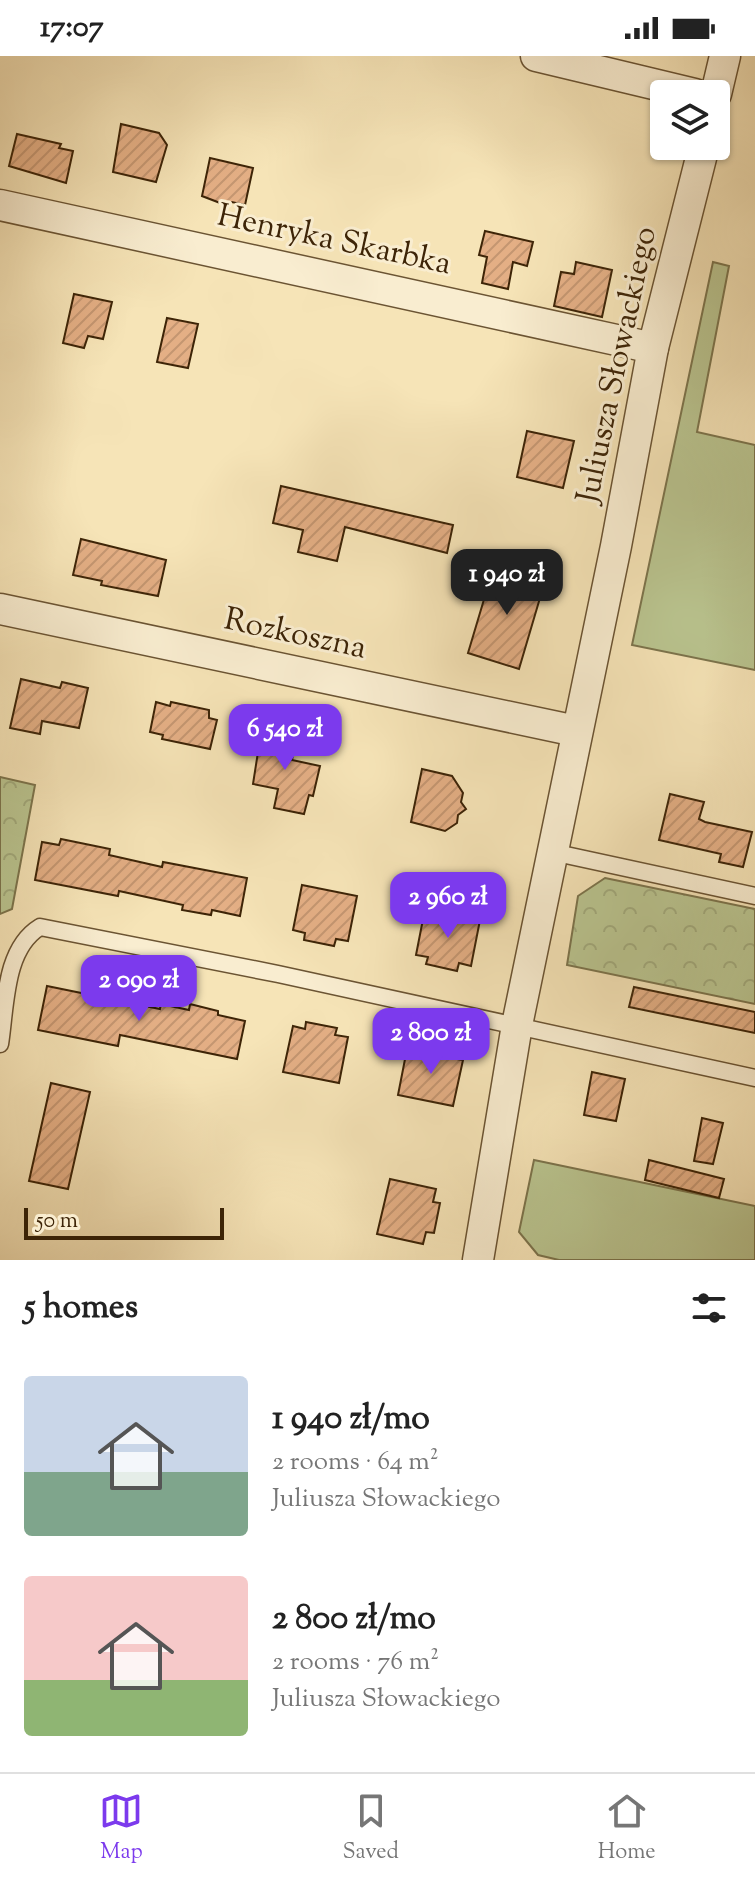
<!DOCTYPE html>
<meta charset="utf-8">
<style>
:root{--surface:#fff;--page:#f2f2f2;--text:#222;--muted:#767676;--line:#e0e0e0;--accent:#7c3aed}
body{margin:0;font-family:"Sorts Mill Goudy",serif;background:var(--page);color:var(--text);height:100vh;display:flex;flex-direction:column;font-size:30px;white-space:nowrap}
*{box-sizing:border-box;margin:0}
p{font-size:26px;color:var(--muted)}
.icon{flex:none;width:44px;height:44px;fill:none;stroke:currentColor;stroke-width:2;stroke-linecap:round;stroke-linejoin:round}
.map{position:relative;height:1204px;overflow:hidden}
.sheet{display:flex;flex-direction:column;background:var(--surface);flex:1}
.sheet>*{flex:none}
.controls{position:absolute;left:650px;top:24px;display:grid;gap:16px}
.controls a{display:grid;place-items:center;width:80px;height:80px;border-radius:8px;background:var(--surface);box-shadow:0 2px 6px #0004;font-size:40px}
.scale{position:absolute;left:24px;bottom:20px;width:200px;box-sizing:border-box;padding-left:8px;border:4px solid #3d2407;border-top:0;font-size:22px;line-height:28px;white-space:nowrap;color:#3d2407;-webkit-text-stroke:6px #f9edd0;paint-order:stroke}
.price{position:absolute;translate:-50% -68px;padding:0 18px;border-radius:16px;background:var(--accent);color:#fff;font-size:26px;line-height:52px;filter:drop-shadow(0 2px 4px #0008)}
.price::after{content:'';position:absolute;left:50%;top:48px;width:24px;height:18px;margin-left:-12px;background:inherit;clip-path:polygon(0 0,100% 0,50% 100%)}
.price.current{background:#222;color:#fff}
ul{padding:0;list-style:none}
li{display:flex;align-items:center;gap:24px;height:200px;padding:0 24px}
li span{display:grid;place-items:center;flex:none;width:224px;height:160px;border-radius:8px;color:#555}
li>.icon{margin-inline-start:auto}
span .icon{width:96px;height:96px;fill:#fffc;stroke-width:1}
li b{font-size:34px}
h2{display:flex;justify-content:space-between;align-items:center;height:96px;padding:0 24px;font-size:34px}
.status{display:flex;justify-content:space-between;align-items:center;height:56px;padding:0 40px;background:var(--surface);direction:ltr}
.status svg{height:22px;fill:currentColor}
.tabs{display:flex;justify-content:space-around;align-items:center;height:112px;border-top:2px solid var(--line);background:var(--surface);font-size:22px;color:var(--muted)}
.tabs a{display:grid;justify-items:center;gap:4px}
.tabs .current{color:var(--accent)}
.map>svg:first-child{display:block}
.grass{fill:#bac590;stroke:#7c744c;stroke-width:2}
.forest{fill:url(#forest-crowns);stroke:#7c744c;stroke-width:2}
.building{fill:url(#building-hatch);stroke:#3d2407;stroke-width:2}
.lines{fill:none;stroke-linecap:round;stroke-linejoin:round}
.lane-casing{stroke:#6b5433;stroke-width:19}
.street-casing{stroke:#6b5433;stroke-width:33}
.lane{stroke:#f9edd0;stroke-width:16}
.street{stroke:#f9edd0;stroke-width:30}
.labels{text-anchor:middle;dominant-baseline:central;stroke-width:6;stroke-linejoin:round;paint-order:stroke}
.street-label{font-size:32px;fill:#3d2407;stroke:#f9edd0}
</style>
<div class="status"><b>17:07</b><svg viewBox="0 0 49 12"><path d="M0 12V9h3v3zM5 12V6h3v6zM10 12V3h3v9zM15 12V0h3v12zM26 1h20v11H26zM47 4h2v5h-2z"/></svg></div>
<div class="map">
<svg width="755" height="1204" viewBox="0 0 755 1204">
<defs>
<pattern id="forest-crowns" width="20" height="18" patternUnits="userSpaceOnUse" patternTransform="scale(2)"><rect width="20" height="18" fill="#bac590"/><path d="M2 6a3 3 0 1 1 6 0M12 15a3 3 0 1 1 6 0" fill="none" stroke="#a1a97b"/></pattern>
<pattern id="building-hatch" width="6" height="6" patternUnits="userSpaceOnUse" patternTransform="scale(2)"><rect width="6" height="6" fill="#e4af85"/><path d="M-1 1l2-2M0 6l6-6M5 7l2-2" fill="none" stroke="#c49671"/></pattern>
</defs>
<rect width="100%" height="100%" fill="#f6e4b7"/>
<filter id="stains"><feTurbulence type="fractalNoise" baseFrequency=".0025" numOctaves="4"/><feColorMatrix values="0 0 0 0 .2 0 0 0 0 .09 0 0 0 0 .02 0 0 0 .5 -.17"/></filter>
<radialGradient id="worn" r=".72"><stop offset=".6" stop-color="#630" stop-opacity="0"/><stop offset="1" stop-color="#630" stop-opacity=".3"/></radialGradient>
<g class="grass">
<path d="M713 206 729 210 697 376 755 389V614L632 589Z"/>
<path d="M534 1104 755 1150V1204H559L538 1199 519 1176Z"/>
</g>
<g class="forest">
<path d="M0 721 35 729 12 853 0 858Z"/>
<path d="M605 822 755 853V948L567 909 578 840Z"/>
</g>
<g class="building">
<path d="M121 68 159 77 167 89 156 126 113 116Z"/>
<path d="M17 78 61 88 59 92 73 95 66 127 9 110Z"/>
<path d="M210 102 253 112 245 149 232 146 228 150 202 140Z"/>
<path d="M485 175 533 186 527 210 513 206 508 233 482 227 487 201 479 199Z"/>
<path d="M576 206 612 214 602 261 554 250 561 216 574 218Z"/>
<path d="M74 238 112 246 103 283 88 280 84 292 63 287Z"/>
<path d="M167 262 198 268 188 312 157 306Z"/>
<path d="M527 375 574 385 563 432 517 421Z"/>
<path d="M281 430 453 469 447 497 345 471 337 505 298 496 303 474 273 467Z"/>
<path d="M81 483 166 504 158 540 101 529 102 525 73 519Z"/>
<path d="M494 510 545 525 519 613 468 597Z"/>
<path d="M21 623 60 632 62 626 88 632 79 672 42 665 40 678 10 672Z"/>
<path d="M156 646 170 650 171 646 209 654V662L217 664 210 693 162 683 163 679 150 676Z"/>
<path d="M267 672 297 679 292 704 320 710 313 740 309 739 304 758 274 752 278 733 253 728 258 696 261 697Z"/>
<path d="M422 713 452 720 463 737 461 746 466 753 458 759 457 767 445 775 411 766Z"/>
<path d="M670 738 704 746 699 763 705 766 752 776 743 811 719 806 721 798 659 784Z"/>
<path d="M61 783 110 793 109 799 162 811 163 806 247 822 240 860 212 854 211 859 182 854 183 849 119 835 118 840 35 824 42 786 59 789Z"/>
<path d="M302 829 357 840 348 885 336 883 334 890 304 884 305 877 293 874Z"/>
<path d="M425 853 480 864 471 910 459 907 457 915 426 908 428 901 416 899Z"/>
<path d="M47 930 160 953 161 948 189 954 190 948 218 955V959L245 965 237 1003 120 979 118 990 38 974Z"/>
<path d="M634 931 755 956V977L629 951Z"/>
<path d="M306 966 337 972 335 979 348 981 339 1027 283 1016 293 970 305 973Z"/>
<path d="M421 989 452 995 450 1002 463 1004 453 1050 398 1039 407 993 420 996Z"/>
<path d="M592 1016 625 1023 616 1065 584 1059Z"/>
<path d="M51 1027 90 1036 68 1133 29 1125Z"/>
<path d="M702 1062 723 1067 713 1108 694 1105Z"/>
<path d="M649 1104 724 1123 719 1142 645 1124Z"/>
<path d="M390 1123 436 1133 433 1146 440 1147 434 1177 426 1176 423 1188 377 1178Z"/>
</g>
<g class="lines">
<defs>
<g id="lane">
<path d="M552 796 755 840"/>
<path d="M0 988C6 950 4 893 40 871L278 918 755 1022"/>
</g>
<g id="street">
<path d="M536 0 695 38"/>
<path d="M716 38 725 0"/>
<path d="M0 149 653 292"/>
<path d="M0 553 576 675"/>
<path d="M478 1204 517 969 616 490 653 292 704 90"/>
</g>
</defs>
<use href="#lane" class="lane-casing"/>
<use href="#street" class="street-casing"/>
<use href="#lane" class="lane"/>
<use href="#street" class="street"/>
</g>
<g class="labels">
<g class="street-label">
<text transform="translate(334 185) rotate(12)">Henryka Skarbka</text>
<text transform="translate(618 309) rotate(-78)">Juliusza Słowackiego</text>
<text transform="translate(295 579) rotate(12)">Rozkoszna</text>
</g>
</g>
<rect width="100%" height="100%" filter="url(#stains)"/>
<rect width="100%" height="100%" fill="url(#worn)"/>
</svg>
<div class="controls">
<a><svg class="icon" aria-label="layers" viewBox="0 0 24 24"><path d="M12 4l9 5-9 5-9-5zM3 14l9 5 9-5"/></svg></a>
</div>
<div class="scale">50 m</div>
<b class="price current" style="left:507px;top:561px">1 940 zł</b>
<b class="price" style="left:285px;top:716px">6 540 zł</b>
<b class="price" style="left:448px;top:884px">2 960 zł</b>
<b class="price" style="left:139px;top:967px">2 090 zł</b>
<b class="price" style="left:431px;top:1020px">2 800 zł</b>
</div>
<section class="sheet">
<h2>5 homes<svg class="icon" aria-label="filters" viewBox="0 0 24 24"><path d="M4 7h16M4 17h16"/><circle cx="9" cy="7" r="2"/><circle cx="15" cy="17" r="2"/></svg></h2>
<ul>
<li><span style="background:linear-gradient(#c9d6e8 60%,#7fa58c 0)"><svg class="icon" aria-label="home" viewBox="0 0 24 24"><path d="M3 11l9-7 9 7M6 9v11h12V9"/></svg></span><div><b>1 940 zł/mo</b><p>2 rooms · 64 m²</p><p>Juliusza Słowackiego</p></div></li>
<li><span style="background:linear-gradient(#f6c9c9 65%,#8fb573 0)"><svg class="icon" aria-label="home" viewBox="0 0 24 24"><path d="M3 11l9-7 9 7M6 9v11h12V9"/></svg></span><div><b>2 800 zł/mo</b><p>2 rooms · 76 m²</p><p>Juliusza Słowackiego</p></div></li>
</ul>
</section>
<nav class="tabs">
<a class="current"><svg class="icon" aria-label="map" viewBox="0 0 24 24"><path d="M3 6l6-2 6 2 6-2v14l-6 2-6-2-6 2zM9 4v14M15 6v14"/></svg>Map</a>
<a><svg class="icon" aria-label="saved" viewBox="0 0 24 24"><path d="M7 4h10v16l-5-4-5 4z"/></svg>Saved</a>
<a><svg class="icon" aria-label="home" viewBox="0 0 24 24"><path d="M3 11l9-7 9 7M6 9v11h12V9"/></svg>Home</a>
</nav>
